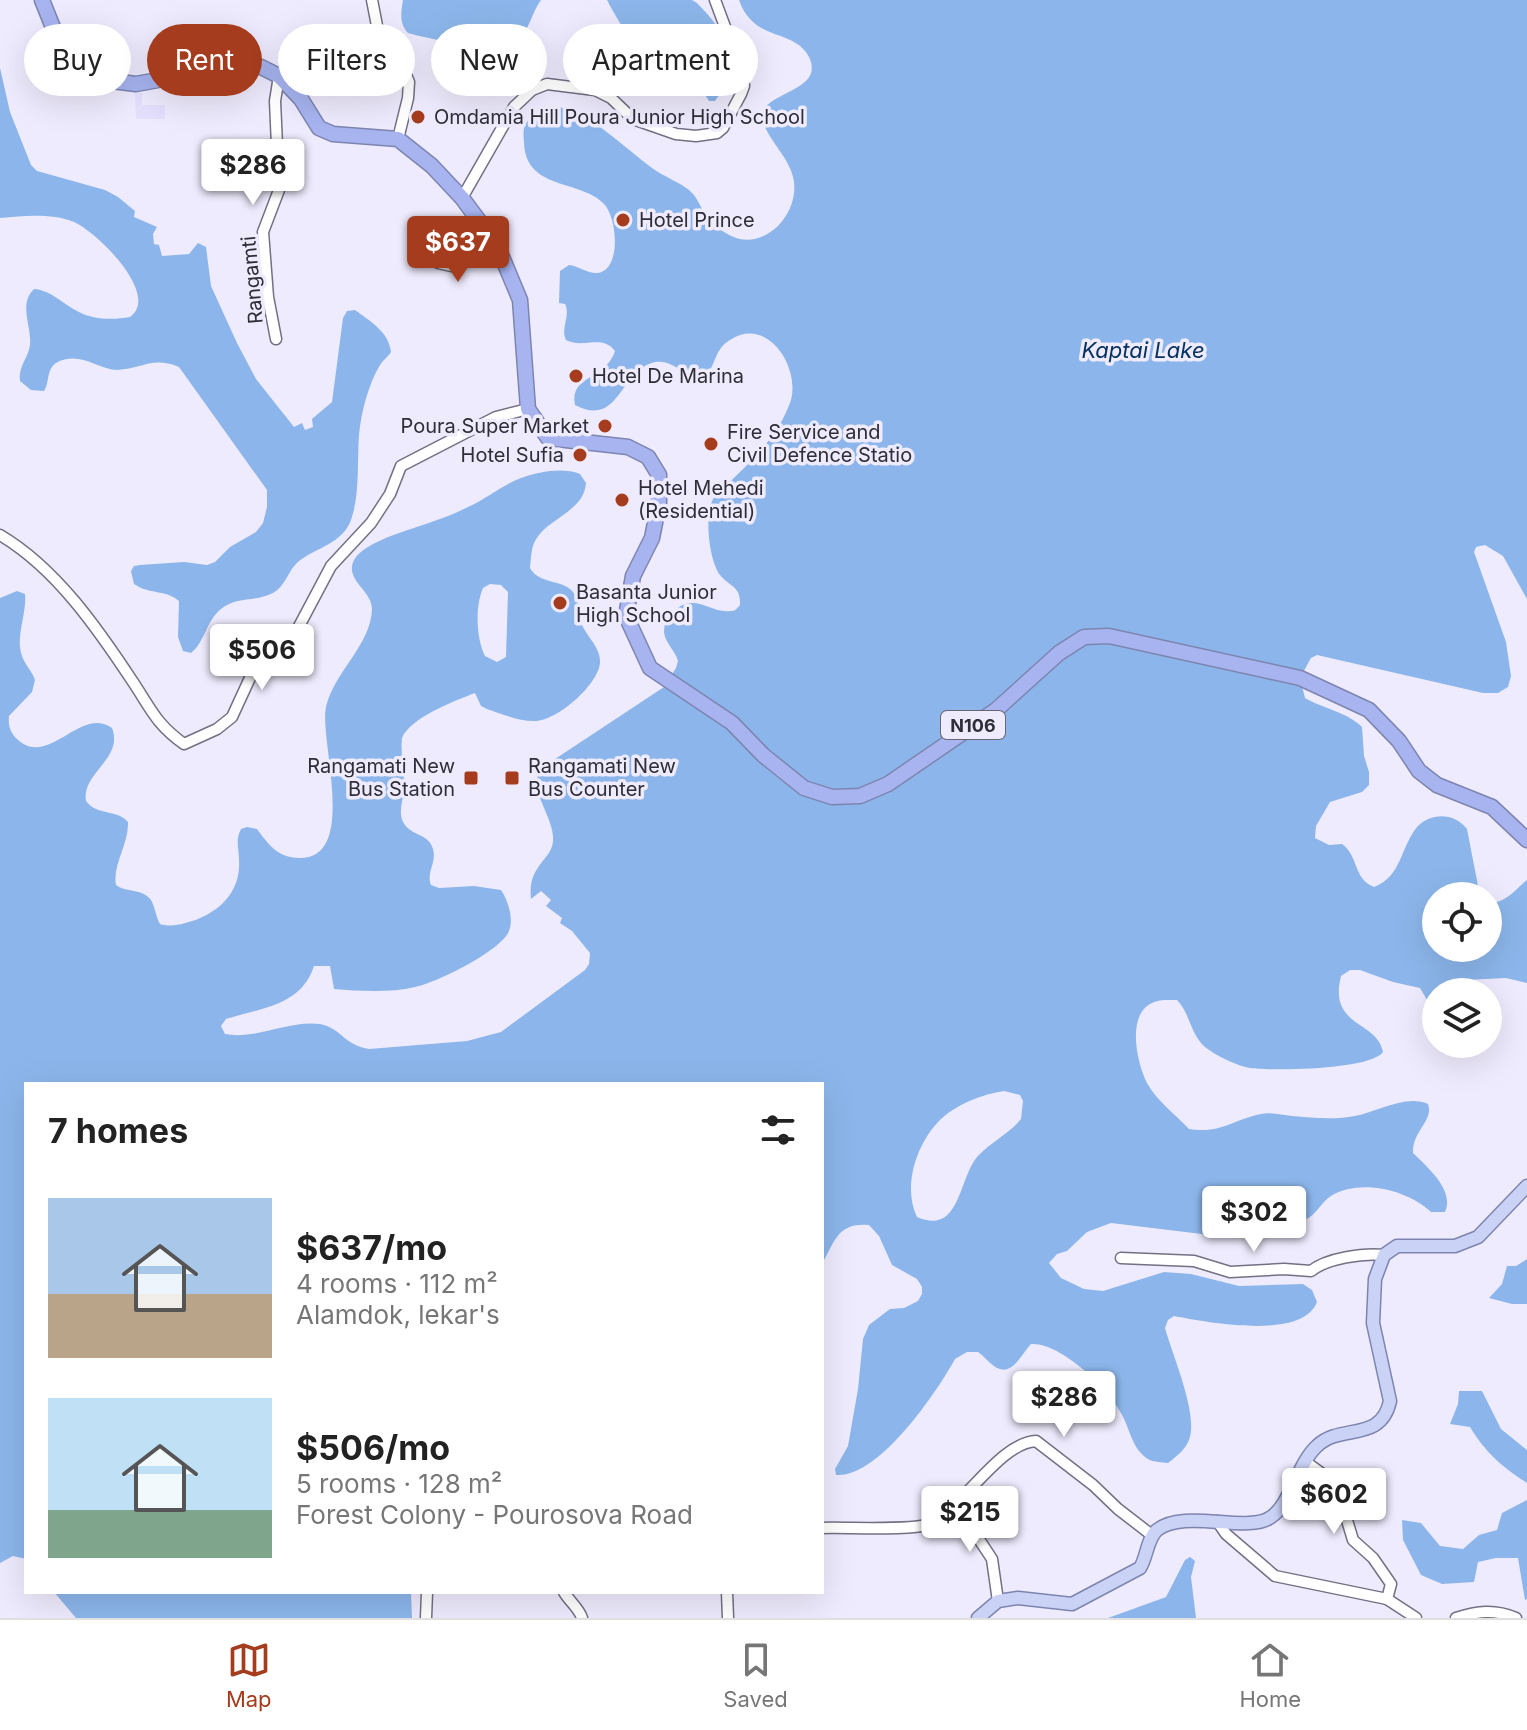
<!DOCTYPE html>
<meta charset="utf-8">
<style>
:root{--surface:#fff;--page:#f2f2f2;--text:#222;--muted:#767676;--line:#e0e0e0;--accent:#a43c1d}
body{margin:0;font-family:Inter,sans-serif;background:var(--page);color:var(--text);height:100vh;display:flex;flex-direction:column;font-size:30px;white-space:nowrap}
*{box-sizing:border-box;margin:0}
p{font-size:26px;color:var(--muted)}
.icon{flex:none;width:44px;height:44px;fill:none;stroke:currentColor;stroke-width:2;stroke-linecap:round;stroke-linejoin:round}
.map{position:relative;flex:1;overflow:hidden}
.panel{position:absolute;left:24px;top:1082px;width:800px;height:512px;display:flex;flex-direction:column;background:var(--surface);border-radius:0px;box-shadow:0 8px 32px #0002}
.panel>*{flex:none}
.hud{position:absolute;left:24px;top:24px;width:800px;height:72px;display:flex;gap:16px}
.buttons{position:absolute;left:1422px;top:882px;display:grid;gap:16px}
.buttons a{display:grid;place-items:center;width:80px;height:80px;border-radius:50%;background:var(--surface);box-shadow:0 8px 32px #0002;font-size:40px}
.price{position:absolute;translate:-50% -68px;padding:0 18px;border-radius:8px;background:#fff;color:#222;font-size:26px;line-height:52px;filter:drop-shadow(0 2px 4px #0008)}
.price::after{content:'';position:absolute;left:50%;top:48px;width:24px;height:18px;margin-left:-12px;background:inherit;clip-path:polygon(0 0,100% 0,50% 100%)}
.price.selected{background:var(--accent);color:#fff}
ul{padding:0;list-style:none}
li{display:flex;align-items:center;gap:24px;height:200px;padding:0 24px}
li span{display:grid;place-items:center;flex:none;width:224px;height:160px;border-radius:0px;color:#555}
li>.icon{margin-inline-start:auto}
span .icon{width:96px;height:96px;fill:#fffc;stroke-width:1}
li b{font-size:34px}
h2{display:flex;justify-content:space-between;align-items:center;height:96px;padding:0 24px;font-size:34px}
.pill{padding:0 28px;border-radius:36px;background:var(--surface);box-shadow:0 8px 32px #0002;font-size:28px;line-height:72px}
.pill.selected{background:var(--accent);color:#fff}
.tab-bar{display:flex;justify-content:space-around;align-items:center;height:112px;border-top:2px solid var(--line);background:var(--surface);font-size:22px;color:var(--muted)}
.tab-bar a{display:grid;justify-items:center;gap:4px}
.tab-bar .selected{color:var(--accent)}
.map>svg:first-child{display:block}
.built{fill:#e5dffe}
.water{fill:#8cb6eb;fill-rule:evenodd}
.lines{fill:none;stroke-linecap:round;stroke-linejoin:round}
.minor-casing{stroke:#746f84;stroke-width:13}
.major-casing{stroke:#7d85af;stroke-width:15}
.highway-casing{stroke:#7d85af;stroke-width:17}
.minor{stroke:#fff;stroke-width:10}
.major{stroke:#cad2f6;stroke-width:12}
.highway{stroke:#a7b4f0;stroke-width:14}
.poi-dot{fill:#a43c1d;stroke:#efebfe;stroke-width:3}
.labels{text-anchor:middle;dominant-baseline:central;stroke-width:7;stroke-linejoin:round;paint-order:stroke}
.shield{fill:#efebfe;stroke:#696672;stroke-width:2}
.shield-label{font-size:18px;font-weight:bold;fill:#2f2d36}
.poi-label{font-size:20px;fill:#2f2d36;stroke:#efebfe;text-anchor:start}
.street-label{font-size:20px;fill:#2f2d36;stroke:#efebfe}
.water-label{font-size:22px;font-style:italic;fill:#063260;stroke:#efebfe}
</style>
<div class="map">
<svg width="1527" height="1618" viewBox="0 0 1527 1618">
<rect width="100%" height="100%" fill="#efebfe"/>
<path class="built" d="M135 93H142V105H165V119H136Z"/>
<g class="water">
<path d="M403 0H541C532 12 530 28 519 39 504 55 429 39 408 33 399 24 401 12 403 0Z"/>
<path d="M607 0H692L697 3C727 33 744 63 715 101H709C685 61 659 91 643 74 636 67 635 53 632 45 625 29 614 15 607 0Z"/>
<path d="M739 0H1527V599L1503 556 1485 545 1476 547 1474 552 1506 642 1511 676 1508 687 1498 693H1483L1317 655 1311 658 1300 678 1305 698C1324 709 1347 712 1362 727L1364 756 1369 772V785L1362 792 1330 802 1316 826 1315 838 1329 845 1342 844C1359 856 1353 879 1374 887 1402 876 1400 848 1417 827 1431 812 1455 813 1467 829L1480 896H1436V948H1488V903C1505 904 1515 890 1527 880V983L1506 978 1465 980 1456 992H1436V1015L1420 988 1393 982 1360 970H1350L1341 976C1328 1028 1377 1020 1383 1052 1370 1070 1273 1071 1250 1068 1237 1066 1215 1055 1205 1047 1190 1034 1190 1013 1177 1000 1169 1000 1159 999 1152 1003 1126 1015 1137 1063 1147 1083 1156 1100 1176 1115 1189 1129 1222 1134 1231 1120 1261 1114 1271 1112 1282 1115 1292 1116 1312 1118 1336 1120 1355 1116 1377 1112 1406 1094 1428 1104 1434 1121 1412 1131 1413 1153 1427 1167 1455 1190 1445 1212H1431C1408 1190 1360 1178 1331 1196 1321 1202 1315 1218 1303 1220 1288 1223 1275 1211 1264 1203L1248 1204 1243 1211V1231L1235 1234 1210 1235 1111 1223 1087 1232 1067 1251 1057 1254 1049 1263 1061 1278 1084 1289 1103 1291 1164 1272 1191 1274 1239 1286 1303 1284 1312 1290 1317 1302C1302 1341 1206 1322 1174 1316L1168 1320 1165 1328C1172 1354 1199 1415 1189 1440 1185 1450 1177 1456 1168 1463 1162 1462 1154 1462 1150 1460 1132 1451 1130 1428 1121 1413 1108 1388 1060 1342 1031 1344 1021 1354 1012 1379 994 1366 988 1362 984 1356 978 1352H967L955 1359C937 1392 879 1478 836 1475L835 1469 848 1446 858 1389 863 1339 869 1325 890 1309 904 1308 918 1301 922 1294V1287L917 1279 892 1265 879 1236 869 1225C838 1222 835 1241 822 1264V1084H26V1559L13 1556 0 1563V598L17 591 25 594C27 614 15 637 22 656 25 665 32 671 35 680L32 692 9 716C8 725 10 732 17 739 48 769 81 705 112 728 124 759 81 773 86 801 97 816 117 809 128 822 129 844 112 865 116 885 126 893 142 888 151 900 155 907 156 917 160 924 173 928 186 923 198 919 223 909 241 889 239 860 239 849 235 840 241 829L247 827 257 829C268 844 278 858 299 858 359 859 319 740 326 707 334 672 371 645 372 609 372 590 344 580 354 560 360 549 377 542 388 537 415 527 442 520 468 507 486 499 502 485 521 478 539 472 562 467 580 474L586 483C584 512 547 518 535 541 531 549 531 559 530 568 540 586 566 578 575 595 580 604 578 616 582 625 588 638 601 648 600 663 598 685 556 722 534 721 518 721 502 714 487 709L481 706 475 693C454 701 410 718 402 738 400 755 405 772 404 789 403 801 397 815 405 825 413 836 429 834 433 849 437 863 426 872 431 885L439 888 474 886 501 890C508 900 514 919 509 931 501 951 436 983 415 987 390 993 359 991 334 989L330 966H314C301 1006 261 1008 226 1019L221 1026 225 1034C257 1040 287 1020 320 1024 341 1028 344 1045 369 1049L467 1041 501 1032 585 970 589 964 590 953 572 931 560 923 562 918 546 906 551 900 541 891 531 899C527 863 555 860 553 837 552 813 525 786 543 767L664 687 676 668 678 661C675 650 665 643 664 632 664 626 666 619 670 615 693 589 709 614 730 611 736 611 736 609 740 605 741 586 730 587 720 575 709 560 704 515 713 499 742 468 774 445 790 403 802 369 768 315 730 340 715 349 716 363 707 375 683 382 673 354 649 364 619 377 617 427 575 405 569 375 606 380 615 351 602 334 583 349 566 340 560 328 571 316 565 304L559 303 560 271 569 265C579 266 588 274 598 273 622 269 617 217 604 204 581 179 525 191 524 142 523 133 523 125 529 119 536 112 552 106 563 108 590 112 633 156 658 172 668 178 680 183 689 190 699 198 701 211 710 220 731 242 754 248 778 226 789 215 796 198 794 182 791 156 763 138 761 112 775 90 824 89 809 57 794 28 754 43 739 0ZM490 584 501 585 508 592 506 657 497 662 485 656C476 638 475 606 483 588ZM1004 1091 1020 1095 1023 1101 1021 1119C1010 1133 991 1142 978 1156 958 1178 961 1236 917 1217 902 1186 917 1142 941 1119 957 1104 983 1094 1004 1091Z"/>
<path d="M0 68 10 112 31 165 37 171 105 190 118 197 135 211 134 217 157 227 153 234 154 244 159 245 162 256 189 254 198 243 206 247 211 286 237 343 256 379 294 427 302 423 305 430 313 427 312 419 332 402 343 318 347 311 355 310C370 321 389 332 391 352 388 357 383 360 380 365 368 385 361 413 359 435 357 463 360 494 351 520 343 543 316 548 299 561 288 570 286 586 273 593 256 602 236 596 221 609 206 621 205 642 191 653L183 651 178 637 179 601C165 589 150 595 134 584L131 571 134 566 140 565 184 562 207 565 215 562 230 547 256 532 263 523 267 507V490L179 367C152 356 142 369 117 370 98 370 80 350 56 363 46 370 50 382 44 391L31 390 20 381C18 366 28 359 30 345 32 326 18 304 34 289 51 290 64 305 79 312 94 320 114 320 130 317 161 295 97 232 74 222 51 213 24 216 0 218Z"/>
<path d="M1527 1259V1304H1512L1489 1298 1502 1284 1507 1266H1516Z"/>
<path d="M1459 1391H1482L1501 1429 1527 1450V1483C1501 1466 1486 1453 1470 1427L1450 1424 1458 1404Z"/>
<path d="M1527 1500V1599L1525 1600 1518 1558H1496L1478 1562 1474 1582 1442 1584 1421 1575 1403 1540 1402 1520 1421 1523 1440 1546 1463 1549 1479 1535 1497 1530 1502 1513Z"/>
<path d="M1190 1557 1195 1561 1191 1577 1196 1618H1108L1166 1597 1185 1560Z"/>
<path d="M54 1592H411L412 1618H76Z"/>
</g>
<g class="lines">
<defs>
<g id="minor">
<path d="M372 0 379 36 404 70 409 82 408 98 398 139"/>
<path d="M462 198 514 107 532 90 547 84 595 90 611 98 633 119 676 134 696 136 717 133 723 128 741 94 744 86 743 75 715 0"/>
<path d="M427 249 438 263 456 267 497 245"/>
<path d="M276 339 268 297 263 232 279 190 275 101 279 76"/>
<path d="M0 535C56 568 98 629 133 682 151 709 156 724 184 744L217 729 232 717 261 654 287 649 331 566 371 523 390 494 401 466 496 417 528 409"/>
<path d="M1121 1258 1194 1261 1230 1272 1284 1269 1311 1271C1327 1258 1363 1253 1384 1255"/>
<path d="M1306 1462 1328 1478 1343 1507 1353 1540 1373 1558 1391 1584 1387 1599 1416 1618"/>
<path d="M955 1503 992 1559 998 1601"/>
<path d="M1217 1521 1226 1534 1275 1576 1387 1599"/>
<path d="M822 1528C842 1527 914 1531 929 1524 964 1507 999 1443 1036 1441L1093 1485 1118 1509 1153 1536"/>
<path d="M564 1592C569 1601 579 1608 582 1618"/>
<path d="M727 1592 728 1618"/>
<path d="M426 1618 427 1592"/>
<path d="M1456 1618C1477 1611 1495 1609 1516 1618"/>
</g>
<path id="major" d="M978 1618 998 1601 1018 1598 1072 1604 1140 1568C1147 1557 1147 1539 1157 1530 1184 1508 1248 1534 1271 1517 1290 1505 1298 1463 1317 1446 1341 1423 1381 1443 1390 1401L1373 1323 1375 1279 1384 1255 1397 1246H1455L1478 1237 1527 1186"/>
<path id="highway" d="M42 0 62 50 81 71 104 80 136 84 241 65 261 67 279 76 301 99 319 128 333 134 398 139 432 166 462 198 497 245 520 300 528 409 548 438 628 447 648 457 659 475V503L652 538 633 576 626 616 650 668 732 723 763 755 804 788 832 797 860 796 888 784 996 710 1059 653 1084 637 1109 636 1300 678 1369 710 1399 741 1419 771 1437 785 1492 807 1527 840"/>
</defs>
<use href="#minor" class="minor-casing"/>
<use href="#major" class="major-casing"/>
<use href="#highway" class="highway-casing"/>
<use href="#minor" class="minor"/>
<use href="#major" class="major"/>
<use href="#highway" class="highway"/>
</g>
<g class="poi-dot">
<circle cx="418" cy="117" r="8"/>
<circle cx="623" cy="220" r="8"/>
<circle cx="576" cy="376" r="8"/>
<circle cx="605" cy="426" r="8"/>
<circle cx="711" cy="444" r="8"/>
<circle cx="580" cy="455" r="8"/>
<circle cx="622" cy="500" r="8"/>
<circle cx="560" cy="603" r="8"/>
<rect x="463" y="770" width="16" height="16" rx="4"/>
<rect x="504" y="770" width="16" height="16" rx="4"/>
</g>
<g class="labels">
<rect class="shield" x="941" y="711" width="64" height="28" rx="6"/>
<g class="shield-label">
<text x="973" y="725">N106</text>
</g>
<g class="poi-label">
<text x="434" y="117">Omdamia Hill Poura Junior High School</text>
<text x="639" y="220">Hotel Prince</text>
<text x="592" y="376">Hotel De Marina</text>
<text x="589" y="426" text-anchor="end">Poura Super Market</text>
<text x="727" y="432">Fire Service and<tspan x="727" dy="23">Civil Defence Statio</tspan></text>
<text x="564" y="455" text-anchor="end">Hotel Sufia</text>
<text x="638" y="488">Hotel Mehedi<tspan x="638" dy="23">(Residential)</tspan></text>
<text x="576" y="592">Basanta Junior<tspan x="576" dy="23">High School</tspan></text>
<text x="455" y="766" text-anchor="end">Rangamati New<tspan x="455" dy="23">Bus Station</tspan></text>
<text x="528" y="766">Rangamati New<tspan x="528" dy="23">Bus Counter</tspan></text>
</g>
<g class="street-label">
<text transform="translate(252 280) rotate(-95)">Rangamti</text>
</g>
<g class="water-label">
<text x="1143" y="350">Kaptai Lake</text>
</g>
</g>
</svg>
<div class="buttons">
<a><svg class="icon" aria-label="locate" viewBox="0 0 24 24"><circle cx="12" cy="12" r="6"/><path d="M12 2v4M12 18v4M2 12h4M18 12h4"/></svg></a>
<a><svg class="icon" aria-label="layers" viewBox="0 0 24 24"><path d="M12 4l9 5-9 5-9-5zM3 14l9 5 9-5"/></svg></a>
</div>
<b class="price" style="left:253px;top:207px">$286</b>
<b class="price selected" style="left:458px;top:284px">$637</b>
<b class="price" style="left:262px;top:692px">$506</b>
<b class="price" style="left:1254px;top:1254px">$302</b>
<b class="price" style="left:1064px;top:1439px">$286</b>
<b class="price" style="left:1334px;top:1536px">$602</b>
<b class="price" style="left:970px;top:1554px">$215</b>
<div class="hud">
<a class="pill">Buy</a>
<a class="pill selected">Rent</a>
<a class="pill">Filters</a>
<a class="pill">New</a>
<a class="pill">Apartment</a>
</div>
<section class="panel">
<h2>7 homes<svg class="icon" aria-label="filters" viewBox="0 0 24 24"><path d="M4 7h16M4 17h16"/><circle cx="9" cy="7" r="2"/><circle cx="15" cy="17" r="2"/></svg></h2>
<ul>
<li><span style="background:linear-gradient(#a9c7e8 60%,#b9a48a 0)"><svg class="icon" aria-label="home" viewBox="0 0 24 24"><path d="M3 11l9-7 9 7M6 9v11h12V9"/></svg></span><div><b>$637/mo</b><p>4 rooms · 112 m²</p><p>Alamdok, lekar's</p></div></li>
<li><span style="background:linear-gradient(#bfe0f5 70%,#7fa58c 0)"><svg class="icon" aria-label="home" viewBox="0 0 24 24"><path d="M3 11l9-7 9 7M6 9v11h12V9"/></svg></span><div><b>$506/mo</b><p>5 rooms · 128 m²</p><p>Forest Colony - Pourosova Road</p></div></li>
</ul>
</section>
</div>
<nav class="tab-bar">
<a class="selected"><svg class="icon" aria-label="map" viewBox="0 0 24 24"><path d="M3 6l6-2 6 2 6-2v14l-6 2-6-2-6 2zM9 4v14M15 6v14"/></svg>Map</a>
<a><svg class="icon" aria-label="saved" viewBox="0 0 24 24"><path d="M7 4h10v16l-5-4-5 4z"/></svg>Saved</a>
<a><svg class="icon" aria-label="home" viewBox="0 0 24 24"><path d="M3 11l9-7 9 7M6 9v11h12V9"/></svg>Home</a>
</nav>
